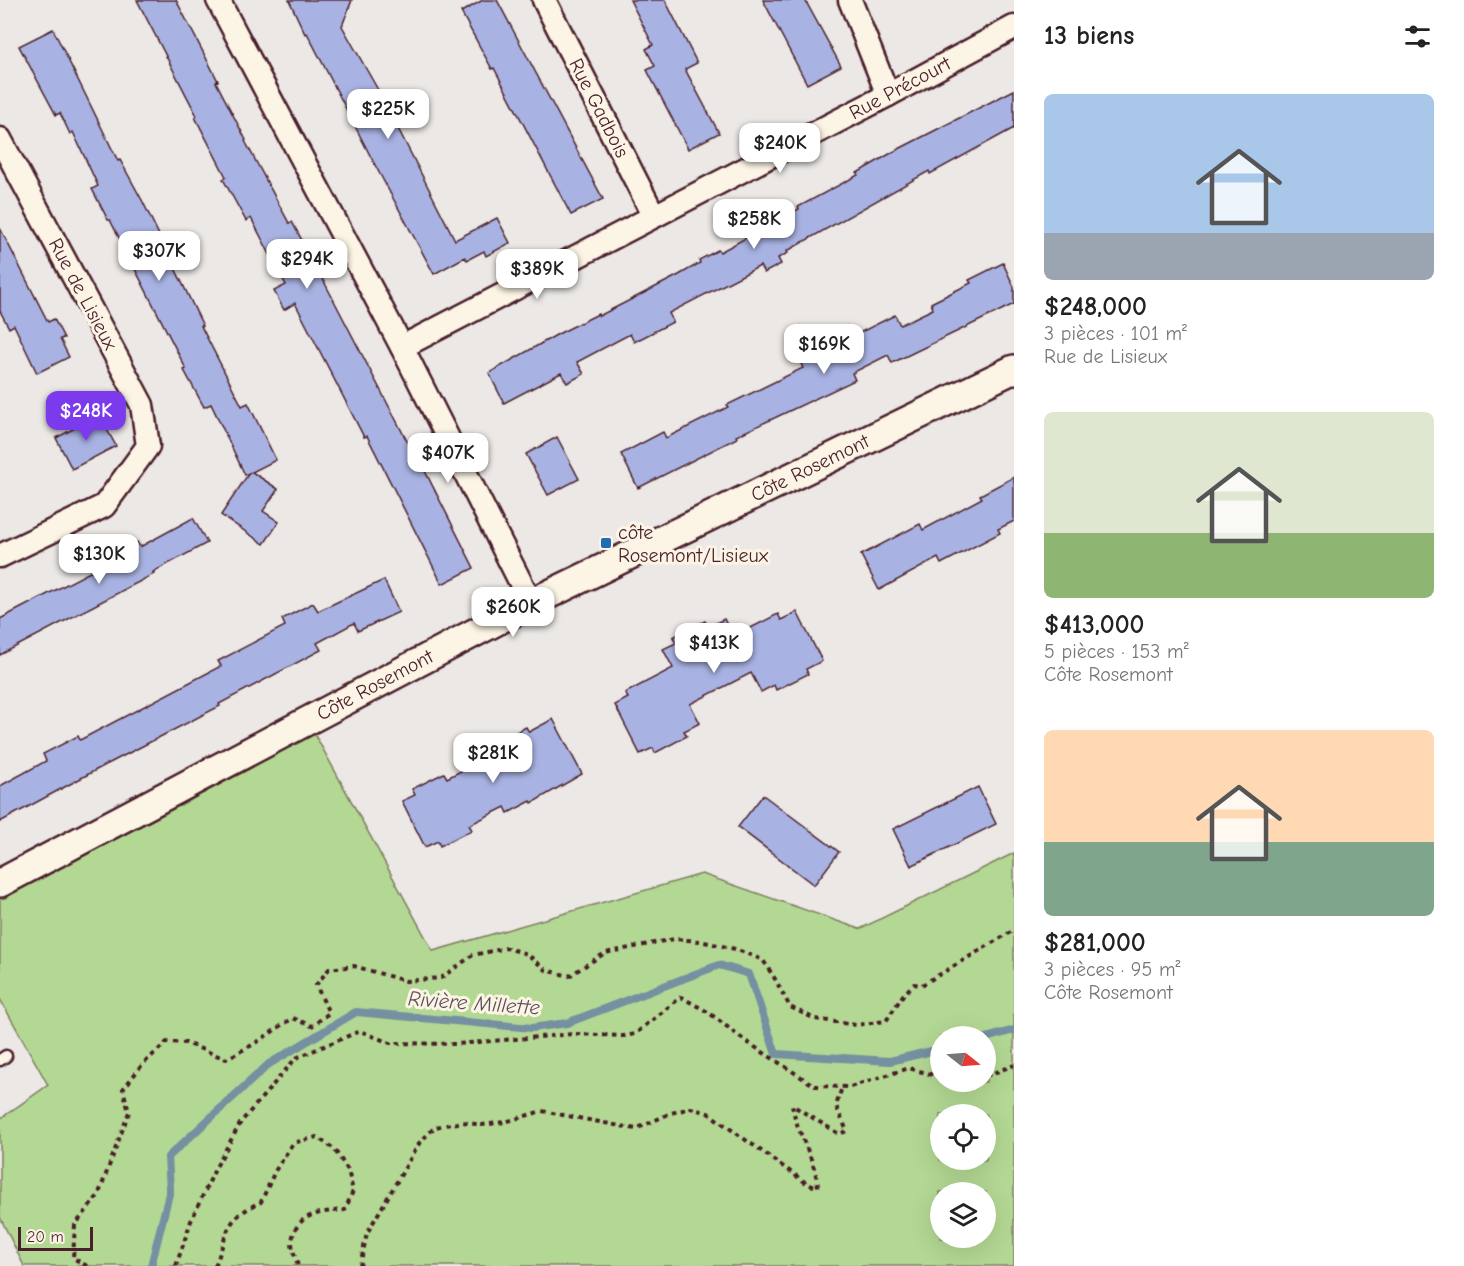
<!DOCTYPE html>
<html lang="fr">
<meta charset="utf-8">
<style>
:root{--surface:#fff;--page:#f6f6f6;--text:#222;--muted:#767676;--accent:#7c3aed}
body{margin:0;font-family:"Comic Neue",sans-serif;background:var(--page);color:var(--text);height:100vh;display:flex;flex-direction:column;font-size:22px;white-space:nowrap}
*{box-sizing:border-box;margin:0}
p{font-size:20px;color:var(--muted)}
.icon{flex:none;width:33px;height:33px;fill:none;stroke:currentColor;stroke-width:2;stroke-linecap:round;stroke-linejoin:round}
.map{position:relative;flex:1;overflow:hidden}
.sheet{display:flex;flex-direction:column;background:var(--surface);width:450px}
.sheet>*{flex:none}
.needle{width:39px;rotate:107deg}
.tools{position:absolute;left:930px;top:1026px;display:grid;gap:12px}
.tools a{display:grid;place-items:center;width:66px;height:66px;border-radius:50%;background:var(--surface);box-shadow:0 6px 24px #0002;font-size:30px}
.scale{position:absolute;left:18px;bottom:15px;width:75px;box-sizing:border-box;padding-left:6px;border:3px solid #4a1f2b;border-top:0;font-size:16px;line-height:21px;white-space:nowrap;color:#4a1f2b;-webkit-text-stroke:4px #fcf5e5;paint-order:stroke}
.price{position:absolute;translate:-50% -51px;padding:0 14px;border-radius:12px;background:#fff;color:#222;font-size:20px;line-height:39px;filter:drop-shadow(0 2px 3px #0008)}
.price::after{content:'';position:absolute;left:50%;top:36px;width:18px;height:14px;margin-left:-9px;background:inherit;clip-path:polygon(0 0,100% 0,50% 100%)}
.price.selected{background:var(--accent);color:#fff}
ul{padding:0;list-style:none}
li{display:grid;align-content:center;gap:12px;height:318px;padding:0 30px}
li span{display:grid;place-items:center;height:186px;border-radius:9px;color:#555}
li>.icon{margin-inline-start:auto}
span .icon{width:108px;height:108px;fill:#fffc;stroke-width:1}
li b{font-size:26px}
h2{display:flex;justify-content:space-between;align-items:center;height:72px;padding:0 30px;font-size:26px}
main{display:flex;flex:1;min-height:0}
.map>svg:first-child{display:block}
.green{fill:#b3d893;stroke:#7e7c5f;stroke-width:1.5;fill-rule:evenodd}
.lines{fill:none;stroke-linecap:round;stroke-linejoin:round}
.stream{stroke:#7490a1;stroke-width:8}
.building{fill:#a9b3e3;stroke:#4a1f2b;stroke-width:1.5}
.service-casing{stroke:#4a1f2b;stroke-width:15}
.minor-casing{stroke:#4a1f2b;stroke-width:27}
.tertiary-casing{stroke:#4a1f2b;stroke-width:32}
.path{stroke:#4a1f2b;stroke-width:4;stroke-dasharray:4.5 4.5;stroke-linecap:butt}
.service{stroke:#fcf5e5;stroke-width:10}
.minor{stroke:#fcf5e5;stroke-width:22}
.tertiary{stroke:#fcf5e5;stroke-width:27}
.poi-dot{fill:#1f6fb2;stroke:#fcf5e5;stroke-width:2}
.labels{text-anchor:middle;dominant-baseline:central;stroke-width:6;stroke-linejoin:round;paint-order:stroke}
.street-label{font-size:20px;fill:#4a1f2b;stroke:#fcf5e5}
.poi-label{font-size:20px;fill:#4a1f2b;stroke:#fcf5e5;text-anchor:start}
.water-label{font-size:21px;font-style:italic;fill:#5c4e5c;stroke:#fcf5e5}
</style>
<main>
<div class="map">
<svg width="1014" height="1266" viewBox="0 0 1014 1266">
<rect width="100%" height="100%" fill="#ebe8e5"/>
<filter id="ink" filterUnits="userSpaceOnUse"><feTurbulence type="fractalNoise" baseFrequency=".0167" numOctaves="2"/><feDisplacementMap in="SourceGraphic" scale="12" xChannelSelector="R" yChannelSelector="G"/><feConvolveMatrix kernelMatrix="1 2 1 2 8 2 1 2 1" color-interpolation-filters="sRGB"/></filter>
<g filter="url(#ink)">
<path class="green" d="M312 729 433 951 702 874 860 929 1014 853V1266H24L0 1217V1119L48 1085 0 999V893ZM940 1036H986V1082H940ZM940 1114H986V1160H940ZM940 1192H986V1238H940Z"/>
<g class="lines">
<g class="stream">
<path d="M986 1038 1014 1030"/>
<path d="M151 1266 170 1190 168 1157 269 1064 356 1012 532 1028 567 1023 719 965 749 974 776 1054 890 1061 940 1049"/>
</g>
</g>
<g class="building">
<path d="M137 0H176L218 81 216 82 246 140 245 141 289 223 292 222 317 268 421 468 423 467 474 568 442 584 367 436 364 437 295 303 284 310 274 291 286 285 251 218 246 221 223 179 226 177 195 117 197 116Z"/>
<path d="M289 0H352L342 26 382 97 455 240 497 218 510 243 486 256 484 251 467 260 465 257 434 274 375 165 307 33 305 34Z"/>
<path d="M483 0H497L603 199 571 215 494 68 492 69 461 12Z"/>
<path d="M630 0H665L697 63 685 69 719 133 688 149 647 70 655 66 646 49 653 45Z"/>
<path d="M763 0H805L841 66 807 84Z"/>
<path d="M53 29 118 161 120 160 143 202 203 326H201L242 406 248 403 276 460 252 472 278 489 263 511 279 522 264 544 221 515 249 473 245 475 211 404 204 407 184 370 186 369 110 220H108L92 189 98 186 73 132 70 134 60 113 56 115 19 46Z"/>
<path d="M1014 90V128L930 174 929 171 787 251 788 253 778 258 781 264 764 273 760 266 669 313 673 322 634 342 630 334 577 362 584 374 567 383 561 373 504 403 489 373 558 334 598 314 599 316 679 275 700 263 699 260 718 250 720 252 799 209 798 207 858 175 857 173 893 152Z"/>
<path d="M0 228 48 322 54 319 64 338 60 339 69 357 37 373 14 325 9 328 0 311Z"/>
<path d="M1003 263 1014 287V304L892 363 888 355 852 373 855 380 736 436 737 438 638 488 621 454 663 432 666 438 728 407 727 405 803 368 801 364 850 340 849 338 895 315 900 325 933 309 931 303 971 283 969 280Z"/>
<path d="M99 415 116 446 72 469 56 438Z"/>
<path d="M557 437 579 479 548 495 526 454Z"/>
<path d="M1014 477V521L998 529 1000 533 941 564 938 558 879 590 861 555 920 524 923 530 982 498 980 495Z"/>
<path d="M193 518 207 543 153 572 154 574 0 655V619L92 571 90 567 137 542 140 547Z"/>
<path d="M384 580 399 612 358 631 354 623 317 643 321 650 219 704 220 706 96 770 0 822V786L46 761 43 754 78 736 80 740 221 666 218 661 285 626 282 619 313 603 318 611Z"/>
<path d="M797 612 822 661 806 669 808 674 776 690 774 685 761 692 751 673 690 704 700 723 684 731 687 736 655 753 653 748 640 754 615 705 628 698 625 693 673 668 663 649 676 643 673 637 705 621 708 627 724 619 733 637 778 614 781 620Z"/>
<path d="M553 719 582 774 532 803 531 801 508 813 505 807 469 825 472 830 440 846 438 841 425 847 402 801 415 795 412 789 444 773 447 778 481 761 479 758 502 746 499 741 526 727 529 732Z"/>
<path d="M978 787 996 824 911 866 893 829Z"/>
<path d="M763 795 839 852 814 885 738 827Z"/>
</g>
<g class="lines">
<defs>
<path id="service" d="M0 1060 6 1056"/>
<g id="minor">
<path d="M218 0 402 347 531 603"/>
<path d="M544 0 654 216"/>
<path d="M850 0 888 95"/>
<path d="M0 139 142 405 148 446 104 506 0 556"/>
<path d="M402 347 888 95 1014 27"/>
</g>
<path id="tertiary" d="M0 883 531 603 1014 369"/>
</defs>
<use href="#service" class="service-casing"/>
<use href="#minor" class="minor-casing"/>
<use href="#tertiary" class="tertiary-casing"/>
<g class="path">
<path d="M986 1076 1014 1065"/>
<path d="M87 1266 73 1258 75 1225 98 1196 129 1112 123 1089 143 1064 167 1042 186 1043 226 1059 254 1044 293 1018 312 1026 329 1013 316 985 329 969 354 966 406 981 441 978 473 955 507 948 527 954 546 970 569 976 605 953 674 939 700 941 735 949 763 960 775 979 790 1007 815 1019 856 1025 886 1021 903 995 914 984 922 985 1014 930"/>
<path d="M176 1266 191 1221 216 1167 241 1122 296 1058 360 1031 390 1043 457 1044 574 1034 624 1036 635 1034 681 997 708 1012 744 1040 815 1086 850 1087 909 1068 940 1077"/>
<path d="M215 1266C229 1232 223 1219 261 1202L275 1171 293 1143 317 1137 334 1149 348 1170 353 1191 345 1210C323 1212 295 1212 292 1242 292 1249 296 1259 298 1266"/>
<path d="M360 1266 367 1233 420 1142 435 1127 463 1122 482 1125 505 1122 542 1111 636 1129 671 1113 691 1108 708 1113 809 1185 818 1187C815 1158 797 1134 792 1105L839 1134 847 1131 836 1106 842 1087"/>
</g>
<use href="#service" class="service"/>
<use href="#minor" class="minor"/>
<use href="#tertiary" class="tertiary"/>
</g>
</g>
<rect class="poi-dot" x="600" y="537" width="12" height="12" rx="3"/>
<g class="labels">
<g class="street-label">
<text transform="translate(900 88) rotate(-28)">Rue Précourt</text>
<text transform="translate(599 108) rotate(63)">Rue Gadbois</text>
<text transform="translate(83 294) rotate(62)">Rue de Lisieux</text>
<text transform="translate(810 468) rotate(-26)">Côte Rosemont</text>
<text transform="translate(375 685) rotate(-28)">Côte Rosemont</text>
</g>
<g class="poi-label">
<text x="618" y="532">côte<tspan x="618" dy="23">Rosemont/Lisieux</tspan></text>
</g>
<g class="water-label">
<text transform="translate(474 1003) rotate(4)">Rivière Millette</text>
</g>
</g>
</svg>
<div class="tools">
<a><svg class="needle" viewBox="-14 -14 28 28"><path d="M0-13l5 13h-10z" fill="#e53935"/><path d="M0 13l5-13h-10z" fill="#767676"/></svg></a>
<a><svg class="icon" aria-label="locate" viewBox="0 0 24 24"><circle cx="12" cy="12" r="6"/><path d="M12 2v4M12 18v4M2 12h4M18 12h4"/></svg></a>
<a><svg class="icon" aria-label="layers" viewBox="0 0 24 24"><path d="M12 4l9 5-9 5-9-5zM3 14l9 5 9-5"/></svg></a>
</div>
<div class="scale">20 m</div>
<b class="price" style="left:388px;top:140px">$225K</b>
<b class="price" style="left:780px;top:174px">$240K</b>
<b class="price" style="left:754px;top:250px">$258K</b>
<b class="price" style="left:159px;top:282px">$307K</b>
<b class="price" style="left:307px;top:290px">$294K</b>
<b class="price" style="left:537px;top:300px">$389K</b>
<b class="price" style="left:824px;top:375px">$169K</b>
<b class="price selected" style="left:86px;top:442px">$248K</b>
<b class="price" style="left:448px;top:484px">$407K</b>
<b class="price" style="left:99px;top:585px">$130K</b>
<b class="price" style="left:513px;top:638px">$260K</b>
<b class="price" style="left:714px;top:674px">$413K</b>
<b class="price" style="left:493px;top:784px">$281K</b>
</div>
<section class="sheet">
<h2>13 biens<svg class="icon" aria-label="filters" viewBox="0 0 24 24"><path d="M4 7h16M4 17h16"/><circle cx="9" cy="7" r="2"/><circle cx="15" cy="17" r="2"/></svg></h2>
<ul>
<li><span style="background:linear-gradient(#a9c7e8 75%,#9aa5b1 0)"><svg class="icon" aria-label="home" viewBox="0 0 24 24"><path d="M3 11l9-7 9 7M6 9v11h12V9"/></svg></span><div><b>$248,000</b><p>3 pièces · 101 m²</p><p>Rue de Lisieux</p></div></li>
<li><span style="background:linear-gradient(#dfe7d0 65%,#8fb573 0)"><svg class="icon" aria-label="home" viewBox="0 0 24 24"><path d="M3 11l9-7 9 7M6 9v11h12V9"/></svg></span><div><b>$413,000</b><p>5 pièces · 153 m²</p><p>Côte Rosemont</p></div></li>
<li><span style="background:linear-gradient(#ffd9b3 60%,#7fa58c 0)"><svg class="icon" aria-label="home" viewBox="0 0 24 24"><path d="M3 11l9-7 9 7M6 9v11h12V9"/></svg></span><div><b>$281,000</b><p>3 pièces · 95 m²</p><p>Côte Rosemont</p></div></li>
</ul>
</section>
</main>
